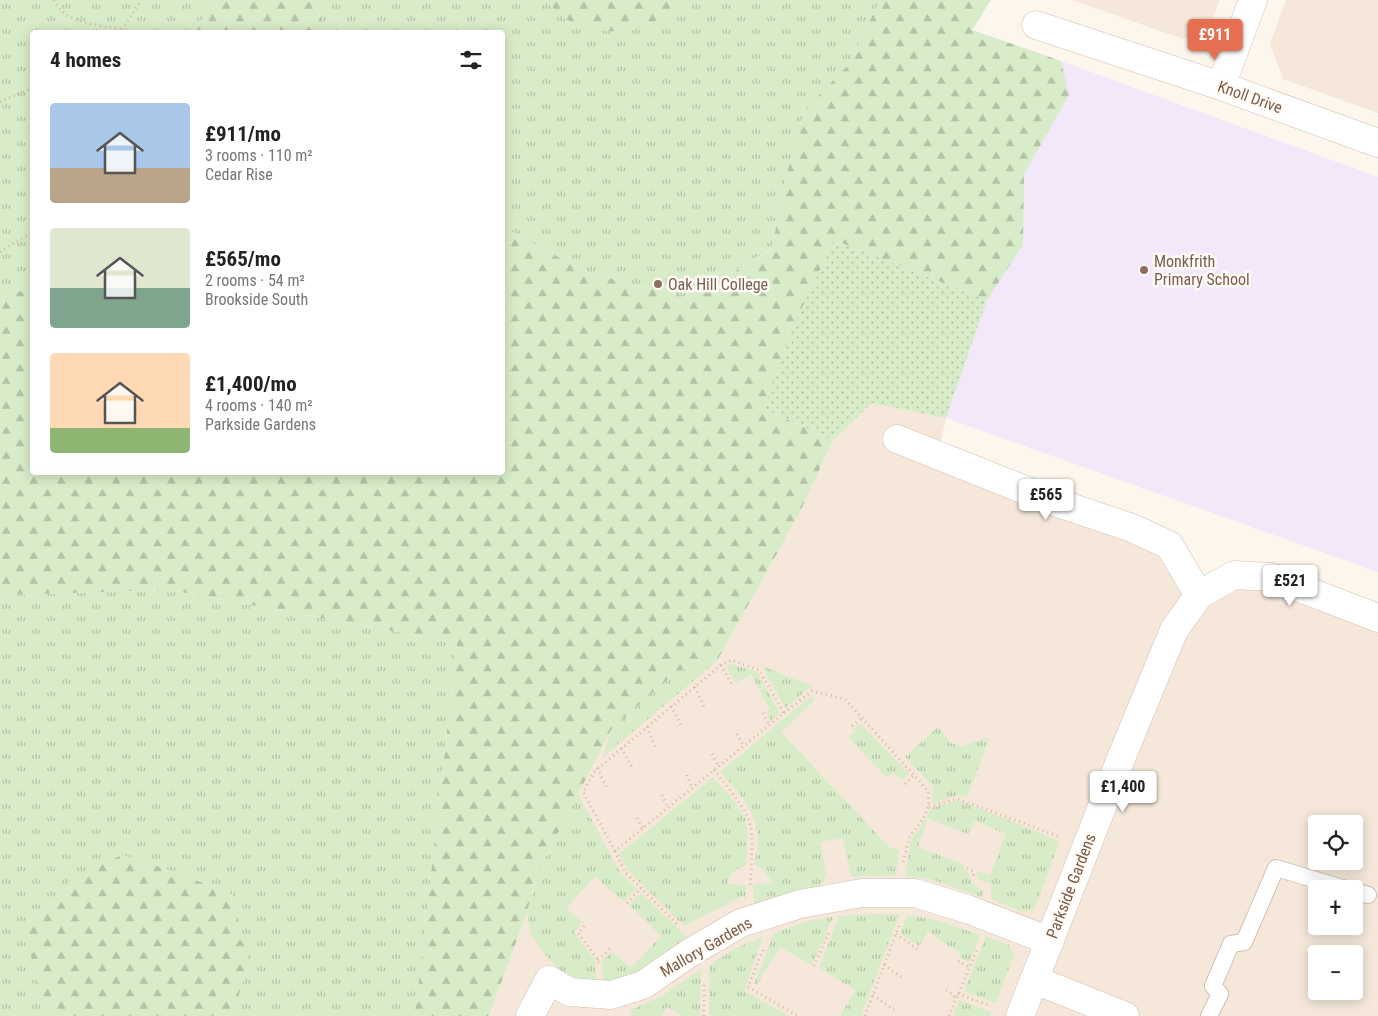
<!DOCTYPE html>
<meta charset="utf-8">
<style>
:root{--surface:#fff;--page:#f6f6f6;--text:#222;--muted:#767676;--accent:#e76f51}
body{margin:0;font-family:"Roboto Condensed",sans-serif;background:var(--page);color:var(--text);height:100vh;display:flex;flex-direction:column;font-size:19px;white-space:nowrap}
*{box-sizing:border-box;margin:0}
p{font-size:16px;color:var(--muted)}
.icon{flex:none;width:28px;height:28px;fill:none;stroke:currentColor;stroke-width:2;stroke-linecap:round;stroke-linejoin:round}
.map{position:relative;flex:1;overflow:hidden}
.panel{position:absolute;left:30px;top:30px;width:475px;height:445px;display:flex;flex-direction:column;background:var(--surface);border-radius:5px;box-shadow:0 2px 12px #0003}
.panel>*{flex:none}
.tools{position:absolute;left:1308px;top:815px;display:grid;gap:10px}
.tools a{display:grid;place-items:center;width:55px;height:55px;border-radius:5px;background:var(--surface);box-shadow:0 2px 12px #0003;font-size:25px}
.price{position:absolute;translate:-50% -42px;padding:0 11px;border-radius:5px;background:#fff;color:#222;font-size:16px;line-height:32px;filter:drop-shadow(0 1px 2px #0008)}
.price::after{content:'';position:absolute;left:50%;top:30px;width:15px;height:11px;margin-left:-8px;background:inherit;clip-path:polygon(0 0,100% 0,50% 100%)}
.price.current{background:var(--accent);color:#fff}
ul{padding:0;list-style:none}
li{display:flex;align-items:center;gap:15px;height:125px;padding:0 20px}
li span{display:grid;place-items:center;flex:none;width:140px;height:100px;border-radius:5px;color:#555}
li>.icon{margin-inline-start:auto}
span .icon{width:60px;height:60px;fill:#fffc;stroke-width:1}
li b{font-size:21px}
h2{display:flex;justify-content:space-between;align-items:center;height:60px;padding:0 20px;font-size:21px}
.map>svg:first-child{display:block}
.residential{fill:#f5e8da;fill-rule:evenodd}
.education{fill:#f3e8fa;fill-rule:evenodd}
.grass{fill:url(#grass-tufts)}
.forest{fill:url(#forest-firs)}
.garden{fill:url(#garden-dots)}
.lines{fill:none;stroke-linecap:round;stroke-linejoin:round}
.service-casing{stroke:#d1beb0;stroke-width:18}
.minor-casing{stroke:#d1beb0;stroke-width:29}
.path{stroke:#d9b8a5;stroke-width:3;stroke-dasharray:1 4;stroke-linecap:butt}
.service{stroke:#fff;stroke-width:16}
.minor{stroke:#fff;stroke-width:28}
.education-dot{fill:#8d6e63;stroke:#fffaf3;stroke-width:2}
.labels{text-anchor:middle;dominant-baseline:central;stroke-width:5;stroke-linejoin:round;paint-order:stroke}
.street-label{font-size:16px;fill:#7a5c4d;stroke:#fffaf3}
.education-label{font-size:16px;fill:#785e54;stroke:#fffaf3;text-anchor:start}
</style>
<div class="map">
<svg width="1378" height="1016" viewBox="0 0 1378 1016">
<defs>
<pattern id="grass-tufts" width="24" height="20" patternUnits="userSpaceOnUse" patternTransform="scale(1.25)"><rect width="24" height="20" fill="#d8ecc9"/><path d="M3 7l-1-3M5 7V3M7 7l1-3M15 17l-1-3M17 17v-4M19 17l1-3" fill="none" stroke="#b4c2a5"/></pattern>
<pattern id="forest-firs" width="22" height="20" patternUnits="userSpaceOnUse" patternTransform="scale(1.25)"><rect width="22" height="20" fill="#d8ecc9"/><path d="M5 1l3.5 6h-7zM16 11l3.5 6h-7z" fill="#b4c2a5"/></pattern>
<pattern id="garden-dots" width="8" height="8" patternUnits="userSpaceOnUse" patternTransform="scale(1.25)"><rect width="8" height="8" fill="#d8ecc9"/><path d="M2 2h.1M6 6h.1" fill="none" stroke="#b4c2a5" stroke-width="1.8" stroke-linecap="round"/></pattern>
</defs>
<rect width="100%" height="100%" fill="#fdf6ec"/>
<g class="residential">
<path d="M1072 0H1220L1210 25 1183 39Z"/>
<path d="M1286 0H1378V113L1283 79 1270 44Z"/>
<path d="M792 329 946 418 935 467 1131 543 1166 560 1183 593 1175 627 1225 584 1264 591 1378 633V1016H489L527 912 537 874 611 730 717 661 800 512 833 440ZM1316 824H1354V861H1316ZM1316 889H1354V926H1316ZM1316 954H1354V991H1316Z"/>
</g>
<path class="education" d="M0 0H991L972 30 1061 61 1378 177V572L946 418 987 300 764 409 833 440 800 512 170 590 0 595ZM32 32H502V472H32Z"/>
<g class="grass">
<path d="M0 0H216L193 32H32V286L0 300Z"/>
<path d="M310 0H880L849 64 804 112 784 184 772 248 690 298 588 273 503 227 502 32H329Z"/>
<path d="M170 590 457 643 417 997 414 1016H0V595Z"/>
<path d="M717 661 603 757 611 730 677 671Z"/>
<path d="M732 664 757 672 780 713 770 721 766 712 770 709 751 675 735 683 726 666Z"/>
<path d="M762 666 812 686 785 708Z"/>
<path d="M811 696 815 700 781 732 890 848 899 850 896 875 851 877 843 838 820 842 826 874 823 883 813 888 754 906 753 885 773 882 762 869 754 864C756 857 758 848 758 841 758 814 737 790 720 772Z"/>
<path d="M860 723 909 774 902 780 893 772 887 778 848 737 856 731 854 729Z"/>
<path d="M939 726 950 743 961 746 990 737 967 798 959 795 932 803 933 786 905 757Z"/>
<path d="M713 777C722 787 743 809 746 821 749 836 747 851 746 865 737 868 729 873 728 884L746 885V899L742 896 686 925V928L627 870 619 854Z"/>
<path d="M578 794 621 874 636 888 624 902 595 877 566 908 582 922 574 932 595 960 596 986 567 978 543 952 531 934 527 912 537 874Z"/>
<path d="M958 800 1060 841 1034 910 1022 912 991 899V884L978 879 977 871 990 875 1006 834 975 821 968 834 926 818 931 808Z"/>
<path d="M925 820 927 821 918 847 965 865 963 869 968 872 973 884 984 891 982 897 930 879 905 876 911 840Z"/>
<path d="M641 893 687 937V941L633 977 604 986 601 962 612 952 631 968 661 936 629 905Z"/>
<path d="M873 914H900L861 1016H840L855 990 819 968 839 916Z"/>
<path d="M908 915 936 920 980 935 969 963 959 957 961 954 928 932 919 946 900 933Z"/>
<path d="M833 917 812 965 780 947 757 985 754 984 774 933 809 921Z"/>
<path d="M763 936 744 991 789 1016H709V965L734 949Z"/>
<path d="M986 936 1009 945 1014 955 996 1003 964 991Z"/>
<path d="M701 969 700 1016H682L667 1007 661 1016H631V1010L663 995Z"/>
<path d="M959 1000 991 1012 990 1016H953Z"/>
</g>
<g class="forest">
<path d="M216 0H310L329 32H193Z"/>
<path d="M544 0H681L675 8 651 24 623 32 594 30 565 19Z"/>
<path d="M880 0H991L972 30 1061 61 1069 95 1024 174 1023 245 987 300 834 240 764 409 833 440 800 512 717 661 677 671 611 730 537 874 527 912 489 1016H414L417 997 457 643 170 590 0 595V300L32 286V472H502L503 227 588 273 690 298 772 249 784 184 804 111 849 64Z"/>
<path d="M122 855 166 869 232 894 249 963 232 1016H52L41 1005 26 931 73 877Z"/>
</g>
<path class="garden" d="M834 240 987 300 946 418 872 403 833 440 764 409 792 329Z"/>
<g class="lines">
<defs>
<g id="service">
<path d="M1354 891 1368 895"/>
<path d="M1209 1016 1220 994 1213 986 1231 944 1244 942 1276 868 1346 889"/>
</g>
<g id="minor">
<path d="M1036 25 1221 86 1378 143"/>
<path d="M1221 86 1253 0"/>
<path d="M897 439 1058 503 1132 528 1169 545 1199 595"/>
<path d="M1035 980 1125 1016"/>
<path d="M530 1016 549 980 570 992 611 995 643 985 691 952 741 923 800 904 862 893H915L967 909 1050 941"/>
<path d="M1020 1016 1122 756 1174 630 1199 595 1234 575 1271 577 1378 618"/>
</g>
</defs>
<use href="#service" class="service-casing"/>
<use href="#minor" class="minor-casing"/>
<g class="path">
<path d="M54 0C57 4 60 9 64 13 77 24 105 26 122 30L123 32"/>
<path d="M118 32 122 30 141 0"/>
<path d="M0 102 32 88"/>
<path d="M0 252 13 243 32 233"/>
<path d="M721 665 732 685"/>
<path d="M695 687 704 707"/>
<path d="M671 706 682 727"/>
<path d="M763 713 769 725"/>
<path d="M784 713 812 691 845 699 928 791 929 806 923 819 909 838 903 863"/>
<path d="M852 726 862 718"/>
<path d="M647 727 656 749"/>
<path d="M737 734 744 746"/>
<path d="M621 748 632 767"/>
<path d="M712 754 719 767"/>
<path d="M597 768 608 790"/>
<path d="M714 770C726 785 740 801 748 818 755 834 751 870 750 888"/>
<path d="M687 775 692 788"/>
<path d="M905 784 914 775"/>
<path d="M662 795 668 808"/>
<path d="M929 806 958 799 1058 836"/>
<path d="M637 818 643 828"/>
<path d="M615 851 583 792 595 771 721 665 731 660 759 670 784 713 615 851 625 872 677 924"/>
<path d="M967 868 973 871 974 879"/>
<path d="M627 903 641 888"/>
<path d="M584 926 578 933 598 960V963"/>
<path d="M896 934 917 949"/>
<path d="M763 950 748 987 798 1016"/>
<path d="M598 960 610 949"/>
<path d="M958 961 970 968"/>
<path d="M884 965 904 979"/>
<path d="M814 966 830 930"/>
<path d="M946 990 957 998"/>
<path d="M958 994 991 1006"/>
<path d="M873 995 894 1010"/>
<path d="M704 1016V982"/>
<path d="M865 1016 900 923"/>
<path d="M949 1016 978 947"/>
</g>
<use href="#service" class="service"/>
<use href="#minor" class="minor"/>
</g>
<g class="education-dot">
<circle cx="1144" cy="270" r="5"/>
<circle cx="658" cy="284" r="5"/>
</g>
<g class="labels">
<g class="street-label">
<text transform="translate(1250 97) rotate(20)">Knoll Drive</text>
<text transform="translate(1071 886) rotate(-69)">Parkside Gardens</text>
<text transform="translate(706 947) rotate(-30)">Mallory Gardens</text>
</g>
<g class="education-label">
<text x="1154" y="261">Monkfrith<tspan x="1154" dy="18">Primary School</tspan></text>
<text x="668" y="284">Oak Hill College</text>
</g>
</g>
</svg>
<div class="tools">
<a><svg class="icon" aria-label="locate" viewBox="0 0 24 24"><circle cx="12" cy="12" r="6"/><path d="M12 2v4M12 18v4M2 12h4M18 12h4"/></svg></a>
<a>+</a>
<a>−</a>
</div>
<b class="price current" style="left:1215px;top:61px">£911</b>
<b class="price" style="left:1046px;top:521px">£565</b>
<b class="price" style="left:1290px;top:607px">£521</b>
<b class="price" style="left:1123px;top:813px">£1,400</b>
<section class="panel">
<h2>4 homes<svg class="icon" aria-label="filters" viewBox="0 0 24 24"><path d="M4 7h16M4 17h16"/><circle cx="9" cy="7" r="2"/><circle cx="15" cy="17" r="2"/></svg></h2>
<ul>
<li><span style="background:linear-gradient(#a9c7e8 65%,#b9a48a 0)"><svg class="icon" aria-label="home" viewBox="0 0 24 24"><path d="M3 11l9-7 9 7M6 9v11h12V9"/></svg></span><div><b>£911/mo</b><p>3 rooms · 110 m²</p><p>Cedar Rise</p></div></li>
<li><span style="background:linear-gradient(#dfe7d0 60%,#7fa58c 0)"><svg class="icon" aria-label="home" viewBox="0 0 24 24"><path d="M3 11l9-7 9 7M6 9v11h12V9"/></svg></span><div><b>£565/mo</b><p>2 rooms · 54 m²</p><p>Brookside South</p></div></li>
<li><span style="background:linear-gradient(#ffd9b3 75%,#8fb573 0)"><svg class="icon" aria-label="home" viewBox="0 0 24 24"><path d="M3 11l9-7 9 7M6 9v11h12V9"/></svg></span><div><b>£1,400/mo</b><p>4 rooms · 140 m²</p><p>Parkside Gardens</p></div></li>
</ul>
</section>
</div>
